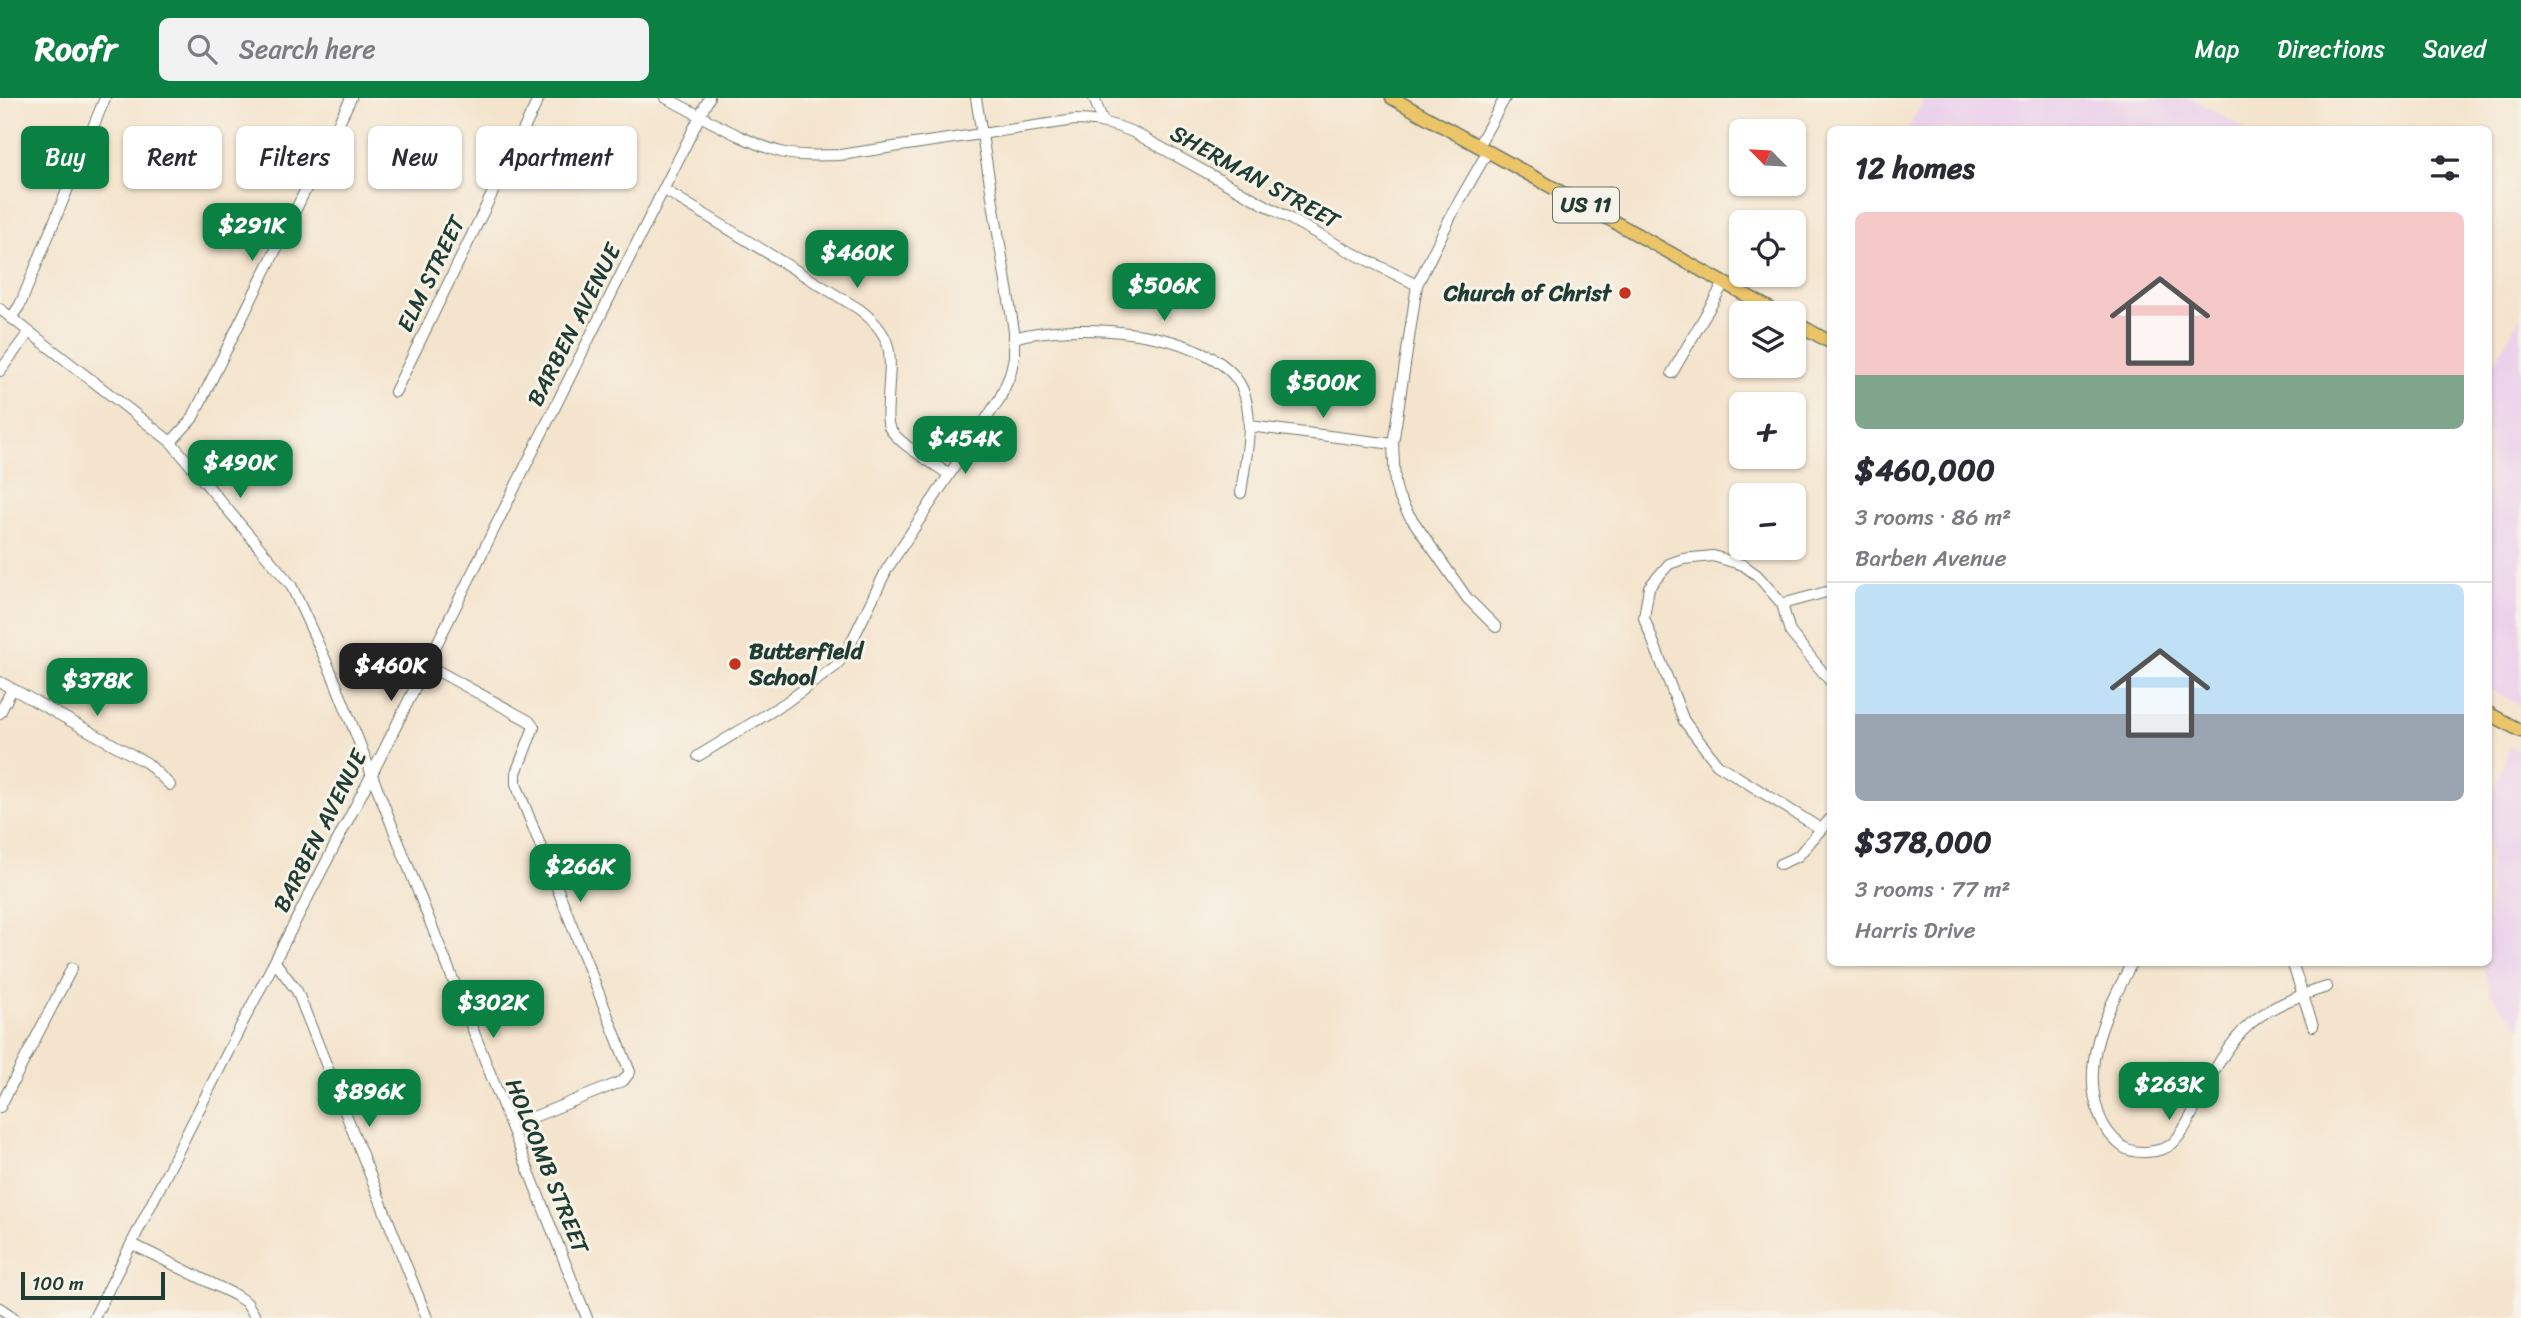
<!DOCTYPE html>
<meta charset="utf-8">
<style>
:root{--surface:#fff;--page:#f2f2f3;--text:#2b2b33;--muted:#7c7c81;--line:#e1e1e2;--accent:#0b8043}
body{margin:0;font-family:Sriracha,sans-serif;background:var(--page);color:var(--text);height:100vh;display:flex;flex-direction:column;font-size:26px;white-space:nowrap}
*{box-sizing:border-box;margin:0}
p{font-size:23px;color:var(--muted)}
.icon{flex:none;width:38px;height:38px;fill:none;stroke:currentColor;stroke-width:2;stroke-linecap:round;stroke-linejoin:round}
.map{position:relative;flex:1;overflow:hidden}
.panel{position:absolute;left:1827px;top:28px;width:665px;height:840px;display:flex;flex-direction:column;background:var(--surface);border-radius:10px;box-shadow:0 2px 5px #0004}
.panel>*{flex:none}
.hud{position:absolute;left:21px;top:28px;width:665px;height:63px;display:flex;gap:14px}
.needle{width:46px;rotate:294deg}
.fabs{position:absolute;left:1729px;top:21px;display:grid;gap:14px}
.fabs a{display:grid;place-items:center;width:77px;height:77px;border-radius:10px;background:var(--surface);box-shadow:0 2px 5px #0004;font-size:35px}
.scale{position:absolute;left:21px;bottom:18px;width:144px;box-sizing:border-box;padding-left:7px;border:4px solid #1f3d34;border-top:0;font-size:19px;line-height:24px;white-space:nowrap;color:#1f3d34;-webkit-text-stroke:5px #f7f3e8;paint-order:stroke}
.price{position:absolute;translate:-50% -60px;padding:0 16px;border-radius:14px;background:var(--accent);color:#fff;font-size:23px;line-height:46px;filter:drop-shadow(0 2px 4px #0008)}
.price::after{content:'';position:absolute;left:50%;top:42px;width:21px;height:16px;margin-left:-10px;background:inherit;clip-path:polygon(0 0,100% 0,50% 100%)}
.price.selected{background:#222;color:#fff}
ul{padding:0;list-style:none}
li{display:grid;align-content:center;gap:14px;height:371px;padding:0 28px}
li+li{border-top:2px solid var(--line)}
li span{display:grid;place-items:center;height:217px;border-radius:10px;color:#555}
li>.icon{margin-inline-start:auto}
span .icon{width:126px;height:126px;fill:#fffc;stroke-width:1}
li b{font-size:30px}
h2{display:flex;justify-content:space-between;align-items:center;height:84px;padding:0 28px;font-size:30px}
.tag{padding:0 24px;border-radius:10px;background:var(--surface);box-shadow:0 2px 5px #0004;font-size:24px;line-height:63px}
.tag.selected{background:var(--accent);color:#fff}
header{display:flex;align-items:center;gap:42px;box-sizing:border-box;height:98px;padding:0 35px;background:var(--accent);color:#fff}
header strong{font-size:33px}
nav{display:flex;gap:38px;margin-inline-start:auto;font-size:24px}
.search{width:490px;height:63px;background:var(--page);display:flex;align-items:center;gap:18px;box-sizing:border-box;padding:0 24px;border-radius:10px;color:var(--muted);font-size:26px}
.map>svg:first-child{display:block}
.built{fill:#ebd1eb}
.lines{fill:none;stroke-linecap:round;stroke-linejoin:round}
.minor-casing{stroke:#6a776a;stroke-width:12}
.major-casing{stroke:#6a776a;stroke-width:15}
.minor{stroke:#fff;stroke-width:10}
.major{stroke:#edc569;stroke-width:12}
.poi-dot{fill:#c8321e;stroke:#f7f3e8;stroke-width:2.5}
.labels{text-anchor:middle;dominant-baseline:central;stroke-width:6;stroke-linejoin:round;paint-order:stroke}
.shield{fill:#f7f3e8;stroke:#60746a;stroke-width:2}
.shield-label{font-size:21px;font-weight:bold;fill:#1f3d34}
.street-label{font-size:23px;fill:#1f3d34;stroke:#f7f3e8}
.poi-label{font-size:23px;font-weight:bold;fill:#1f3d34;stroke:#f7f3e8;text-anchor:end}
</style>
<header>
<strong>Roofr</strong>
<div class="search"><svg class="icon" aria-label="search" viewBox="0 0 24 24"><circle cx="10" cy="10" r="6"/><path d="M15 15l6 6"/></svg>Search here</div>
<nav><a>Map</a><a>Directions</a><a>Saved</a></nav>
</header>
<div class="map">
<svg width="2521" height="1220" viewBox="0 0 2521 1220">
<rect width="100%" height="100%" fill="#f7f3e8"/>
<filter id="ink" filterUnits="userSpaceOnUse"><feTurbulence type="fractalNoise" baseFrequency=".0143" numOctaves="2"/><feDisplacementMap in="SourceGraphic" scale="14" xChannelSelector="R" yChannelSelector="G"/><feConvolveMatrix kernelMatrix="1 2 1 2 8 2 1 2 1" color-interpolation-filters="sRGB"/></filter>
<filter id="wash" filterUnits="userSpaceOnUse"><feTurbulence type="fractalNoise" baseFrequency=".00686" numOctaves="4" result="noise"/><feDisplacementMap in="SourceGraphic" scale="28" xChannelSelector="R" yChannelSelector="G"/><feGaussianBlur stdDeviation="1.57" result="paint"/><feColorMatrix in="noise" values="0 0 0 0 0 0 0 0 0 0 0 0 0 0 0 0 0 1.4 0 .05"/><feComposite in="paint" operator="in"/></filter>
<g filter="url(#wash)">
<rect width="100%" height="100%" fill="#f4e4cd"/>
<g class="built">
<path d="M1924 0H2191L2246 31H1908Z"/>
<path d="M2521 217V608L2489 590 2488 277Z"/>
<path d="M2510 648 2521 654V931L2491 896 2482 865 2488 864 2489 705Z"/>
</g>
</g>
<g filter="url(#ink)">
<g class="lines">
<defs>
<g id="minor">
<path d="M666 0C700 17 749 47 785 55 803 59 822 57 840 57L1075 22C1097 22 1113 26 1133 34L1345 151 1417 187"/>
<path d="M1094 0 1103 24"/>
<path d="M1478 48 1505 0"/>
<path d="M1488 53 1453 114 1417 187 1393 346 1395 385 1398 397 1407 414 1467 500 1496 529"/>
<path d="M663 91 859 211C897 240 890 258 888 302 888 310 886 321 889 329 898 346 932 364 948 376"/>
<path d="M0 211 171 344 291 487 332 576 587 1220"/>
<path d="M11 220 20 207 105 0"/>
<path d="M1014 240C1068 223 1214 230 1242 290 1256 322 1245 362 1241 395"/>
<path d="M0 273 29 234"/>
<path d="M1672 275 1724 185"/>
<path d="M395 294 539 0"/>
<path d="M1249 328 1393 346"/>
<path d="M171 344 192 321 351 0"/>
<path d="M1782 506 1830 493"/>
<path d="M427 567 529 623 534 629 516 675V686L630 974 623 983 511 1028"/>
<path d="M0 584 147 665 170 687"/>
<path d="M0 615 12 591"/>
<path d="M698 658 785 605 836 568 848 551 887 471 1000 300 1010 277 1014 259V233L976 0"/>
<path d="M1821 731 1717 666 1684 623 1644 520 1649 489 1669 466 1683 461 1713 458 1743 467 1757 477 1782 506 1790 534 1830 583"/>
<path d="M1780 766 1798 758 1830 721"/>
<path d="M275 864 297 893 427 1220"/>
<path d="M2132 864C2109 911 2082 957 2097 1010 2101 1026 2110 1039 2123 1049 2135 1057 2162 1055 2173 1045 2184 1034 2191 1018 2198 1004 2212 976 2227 946 2251 925 2272 907 2301 897 2327 889"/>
<path d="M2292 864 2313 928"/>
<path d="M0 1009 72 870"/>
<path d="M132 1146 235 1197 247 1205 256 1220"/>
<path d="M0 1210 14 1220"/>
<path d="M94 1220 243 924 372 676 709 0"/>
</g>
<g id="major">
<path d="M1392 0 1778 215"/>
<path d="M1794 224 1830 244"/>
<path d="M2488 615 2521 633"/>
</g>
</defs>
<use href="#minor" class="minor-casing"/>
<use href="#major" class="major-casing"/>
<use href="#minor" class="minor"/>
<use href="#major" class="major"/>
</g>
</g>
<g class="poi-dot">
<circle cx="1625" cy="195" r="7"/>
<circle cx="735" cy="566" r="7"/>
</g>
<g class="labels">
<rect class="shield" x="1553" y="89.5" width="66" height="35" rx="5"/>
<g class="shield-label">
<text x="1586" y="107">US 11</text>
</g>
<g class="street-label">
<text transform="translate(1255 79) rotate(29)">SHERMAN STREET</text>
<text transform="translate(431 176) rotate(-64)">ELM STREET</text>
<text transform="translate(574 227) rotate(-63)">BARBEN AVENUE</text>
<text transform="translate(320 733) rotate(-63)">BARBEN AVENUE</text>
<text transform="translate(547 1068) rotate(68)">HOLCOMB STREET</text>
</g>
<g class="poi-label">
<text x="1611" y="195">Church of Christ</text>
<text x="749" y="553" text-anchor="start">Butterfield<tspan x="749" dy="26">School</tspan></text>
</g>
</g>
</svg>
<div class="fabs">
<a><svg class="needle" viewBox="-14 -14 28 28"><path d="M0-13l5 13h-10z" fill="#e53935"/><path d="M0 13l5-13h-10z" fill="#7c7c81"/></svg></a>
<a><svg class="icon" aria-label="locate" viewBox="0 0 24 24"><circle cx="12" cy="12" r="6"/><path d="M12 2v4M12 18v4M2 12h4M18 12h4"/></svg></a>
<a><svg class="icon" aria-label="layers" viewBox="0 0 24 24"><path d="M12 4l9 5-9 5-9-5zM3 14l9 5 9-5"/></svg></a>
<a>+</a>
<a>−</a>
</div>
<div class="scale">100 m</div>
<b class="price" style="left:252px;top:165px">$291K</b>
<b class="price" style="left:857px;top:192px">$460K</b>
<b class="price" style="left:1164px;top:225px">$506K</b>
<b class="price" style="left:1323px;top:322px">$500K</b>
<b class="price" style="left:965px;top:378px">$454K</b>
<b class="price" style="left:240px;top:402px">$490K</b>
<b class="price selected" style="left:391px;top:605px">$460K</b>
<b class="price" style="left:97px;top:620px">$378K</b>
<b class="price" style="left:580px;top:806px">$266K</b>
<b class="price" style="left:493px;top:942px">$302K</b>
<b class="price" style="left:2169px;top:1024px">$263K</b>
<b class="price" style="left:369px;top:1031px">$896K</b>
<div class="hud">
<a class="tag selected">Buy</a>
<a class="tag">Rent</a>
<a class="tag">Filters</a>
<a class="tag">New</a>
<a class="tag">Apartment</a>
</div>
<section class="panel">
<h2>12 homes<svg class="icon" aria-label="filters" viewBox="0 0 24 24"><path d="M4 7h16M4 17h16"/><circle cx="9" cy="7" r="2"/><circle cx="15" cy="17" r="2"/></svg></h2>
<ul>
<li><span style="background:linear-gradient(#f6c9c9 75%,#7fa58c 0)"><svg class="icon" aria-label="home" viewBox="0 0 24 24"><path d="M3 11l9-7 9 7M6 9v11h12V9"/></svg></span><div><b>$460,000</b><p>3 rooms · 86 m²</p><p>Barben Avenue</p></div></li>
<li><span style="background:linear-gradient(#bfe0f5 60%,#9aa5b1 0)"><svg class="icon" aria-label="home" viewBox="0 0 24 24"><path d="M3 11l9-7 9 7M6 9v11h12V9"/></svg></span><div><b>$378,000</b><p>3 rooms · 77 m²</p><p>Harris Drive</p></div></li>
</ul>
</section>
</div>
